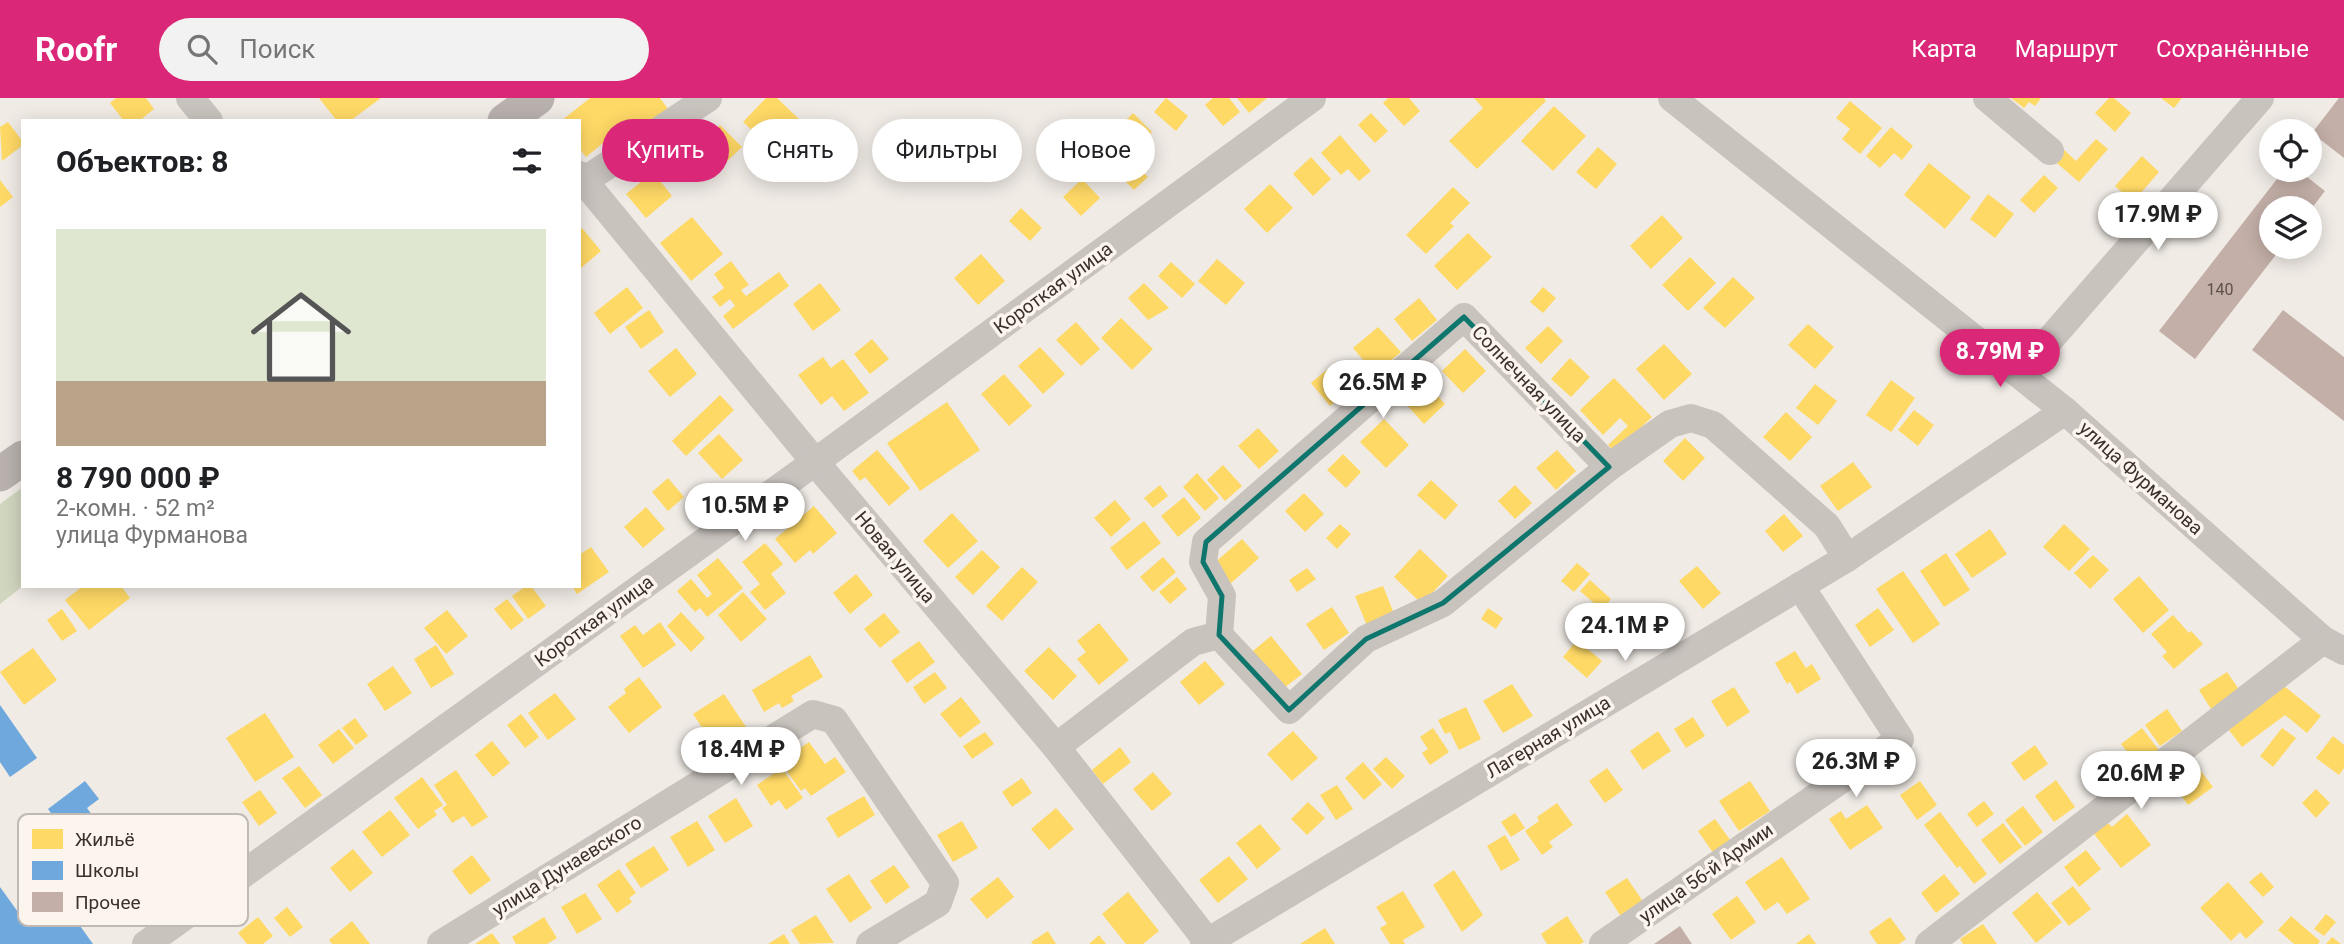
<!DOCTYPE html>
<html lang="ru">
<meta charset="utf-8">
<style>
:root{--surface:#fff;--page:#f2f2f2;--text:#202124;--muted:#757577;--line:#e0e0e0;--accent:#db2777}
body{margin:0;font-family:Roboto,sans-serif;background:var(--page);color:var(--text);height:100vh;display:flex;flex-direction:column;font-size:26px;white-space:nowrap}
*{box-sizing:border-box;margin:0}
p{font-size:23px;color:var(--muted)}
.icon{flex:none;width:38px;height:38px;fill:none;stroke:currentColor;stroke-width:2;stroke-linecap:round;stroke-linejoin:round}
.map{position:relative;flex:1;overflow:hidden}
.panel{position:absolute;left:21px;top:21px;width:560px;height:469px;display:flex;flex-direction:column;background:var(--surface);border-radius:0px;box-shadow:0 4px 18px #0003}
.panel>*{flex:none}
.banner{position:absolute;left:602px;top:21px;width:665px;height:63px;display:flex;gap:14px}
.tools{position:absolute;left:2259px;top:21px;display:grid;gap:14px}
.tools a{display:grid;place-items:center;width:63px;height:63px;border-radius:50%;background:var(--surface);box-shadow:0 4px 18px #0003;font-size:35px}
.price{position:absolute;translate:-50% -60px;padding:0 16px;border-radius:24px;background:#fff;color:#222;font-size:23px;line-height:46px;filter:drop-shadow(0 2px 4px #0008)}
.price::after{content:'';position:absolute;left:50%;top:42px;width:21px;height:16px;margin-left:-10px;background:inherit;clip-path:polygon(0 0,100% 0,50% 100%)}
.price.on{background:var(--accent);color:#fff}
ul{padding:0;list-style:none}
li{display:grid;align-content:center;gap:14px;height:371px;padding:0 35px}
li+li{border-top:2px solid var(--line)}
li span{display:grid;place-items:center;height:217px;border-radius:0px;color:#555}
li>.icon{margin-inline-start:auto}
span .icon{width:126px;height:126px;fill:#fffc;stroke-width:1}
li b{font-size:30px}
h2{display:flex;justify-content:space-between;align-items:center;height:84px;padding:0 35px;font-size:30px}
.pill{padding:0 24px;border-radius:32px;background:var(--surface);box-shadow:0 4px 18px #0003;font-size:24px;line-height:63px}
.pill.on{background:var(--accent);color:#fff}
header{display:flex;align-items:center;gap:42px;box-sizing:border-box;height:98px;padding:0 35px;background:var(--accent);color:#fff}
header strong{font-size:33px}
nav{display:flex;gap:38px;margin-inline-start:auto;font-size:24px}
.search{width:490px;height:63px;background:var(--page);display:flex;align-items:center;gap:18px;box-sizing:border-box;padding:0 24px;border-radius:38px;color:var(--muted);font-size:26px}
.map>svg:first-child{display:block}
.green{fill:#d1d6bf}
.homes{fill:#ffd966}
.schools{fill:#6fa8dc}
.building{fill:#c3afa7}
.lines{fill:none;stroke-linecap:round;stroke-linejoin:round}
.minor{stroke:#c9c3be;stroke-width:28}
.major{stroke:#b8b1ad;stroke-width:35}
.marked{fill:none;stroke:#0f766e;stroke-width:5;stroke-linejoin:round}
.labels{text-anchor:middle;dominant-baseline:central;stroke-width:7;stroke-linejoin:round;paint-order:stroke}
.number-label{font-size:16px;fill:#5d504a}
.street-label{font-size:19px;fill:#3b302b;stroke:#fbf5ee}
.key{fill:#fbf5ee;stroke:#c1bab4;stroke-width:2}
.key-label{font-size:19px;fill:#3b302b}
</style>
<header>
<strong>Roofr</strong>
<div class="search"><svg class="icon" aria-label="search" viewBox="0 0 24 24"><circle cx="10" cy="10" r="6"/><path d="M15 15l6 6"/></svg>Поиск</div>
<nav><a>Карта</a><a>Маршрут</a><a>Сохранённые</a></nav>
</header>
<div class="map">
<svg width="2344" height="846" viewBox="0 0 2344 846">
<rect width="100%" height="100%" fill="#f0ebe5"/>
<path class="green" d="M23 389V488L0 506V406Z"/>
<g class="homes">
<path d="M116 0H146L154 11 139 23H124L110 5Z"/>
<path d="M319 0H381L350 23H337Z"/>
<path d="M590 0H660L671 15 619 55 608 41 586 59 579 50V23H561Z"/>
<path d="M766 0H777L802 24 775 53 743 24Z"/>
<path d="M1166 0 1188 18 1176 33 1154 14Z"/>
<path d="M1213 0H1229L1240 14 1223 28 1205 7Z"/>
<path d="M1237 0H1267L1249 15Z"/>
<path d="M1388 0H1409L1420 13 1404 28 1383 5Z"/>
<path d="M1474 0H1544L1546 3 1477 71 1449 43 1483 10Z"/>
<path d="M2011 0H2041L2035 8 2029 4 2024 10Z"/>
<path d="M2109 0H2114L2131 15 2115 34 2095 15Z"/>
<path d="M2161 0H2182L2174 10Z"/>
<path d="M1850 3 1882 30 1860 56 1842 41 1850 31 1836 20Z"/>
<path d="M1554 8 1586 38 1553 73 1521 43Z"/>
<path d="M1133 15 1152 34 1137 49 1119 30Z"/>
<path d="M1371 15 1388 33 1375 45 1358 27Z"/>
<path d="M8 24 23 44V47L2 63 0 29Z"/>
<path d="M720 27 742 49 718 72 697 50Z"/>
<path d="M1891 29 1913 48 1902 62 1894 55 1880 70 1866 58Z"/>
<path d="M1340 37 1371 73 1359 83 1348 71 1341 77 1321 55Z"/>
<path d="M2096 41 2108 51 2079 84 2052 61 2062 50 2076 63Z"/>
<path d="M1598 49 1617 66 1596 91 1576 74Z"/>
<path d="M2142 58 2159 74 2133 104 2115 88Z"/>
<path d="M1311 59 1331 81 1313 98 1293 76Z"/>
<path d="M1128 60 1148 79 1134 92 1115 73Z"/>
<path d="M1929 65 1971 99 1945 131 1904 97Z"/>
<path d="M653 74 672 98 646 120 626 96Z"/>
<path d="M2044 77 2058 90 2034 115 2020 102Z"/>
<path d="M1082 81 1100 100 1081 118 1063 99Z"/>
<path d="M0 82 13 99 0 109Z"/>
<path d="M1270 86 1293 110 1267 135 1244 111Z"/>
<path d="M1453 89 1470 105 1450 125 1454 128 1426 156 1406 137Z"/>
<path d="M1988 96 2014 116 1995 140 1970 121Z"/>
<path d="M1021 110 1042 130 1030 143 1009 123Z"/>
<path d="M1662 117 1683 140 1651 171 1630 148Z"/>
<path d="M692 119 723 156 691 183 660 145Z"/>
<path d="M582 130 601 153 581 170 579 132Z"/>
<path d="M1468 135 1492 159 1457 192 1434 168Z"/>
<path d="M981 156 1005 183 978 207 954 180Z"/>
<path d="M1690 159 1716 185 1688 213 1662 187Z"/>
<path d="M1217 161 1245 185 1226 207 1198 183Z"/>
<path d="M731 163 749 187 741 192 746 198 779 174 789 188 733 231 723 218 735 208 730 201 720 209 712 199 724 190 714 176Z"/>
<path d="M1171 164 1195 186 1182 200 1158 178Z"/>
<path d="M1733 179 1755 200 1725 230 1703 210Z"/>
<path d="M820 185 841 212 813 233 793 206Z"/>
<path d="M1144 185 1169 210 1148 222 1128 200Z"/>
<path d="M627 189 643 210 610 236 594 215Z"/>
<path d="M1543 189 1556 200 1543 215 1530 204Z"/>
<path d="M1419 200 1437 222 1412 243 1394 221Z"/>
<path d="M649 212 664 234 641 251 625 229Z"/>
<path d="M1121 220 1153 251 1132 272 1101 240Z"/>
<path d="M1076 224 1100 251 1081 268 1056 242Z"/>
<path d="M1808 226 1834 249 1815 271 1788 247Z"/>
<path d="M1548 228 1563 243 1541 266 1525 250Z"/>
<path d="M1378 229 1401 254 1375 276 1353 250Z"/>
<path d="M872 241 889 261 870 276 854 256Z"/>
<path d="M1664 246 1692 276 1664 302 1636 271Z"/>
<path d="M1040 249 1065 276 1043 296 1018 268Z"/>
<path d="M676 250 697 276 670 299 648 273Z"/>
<path d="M1465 251 1486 273 1463 295 1442 273Z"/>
<path d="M823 259 831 270 843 261 869 295 844 313 832 298 821 307 798 277Z"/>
<path d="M1570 260 1590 279 1571 299 1551 281Z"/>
<path d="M1336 264 1355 287 1330 308 1311 285Z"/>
<path d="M1004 276 1032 308 1009 328 981 296Z"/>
<path d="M1614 280 1652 319 1615 354 1608 347 1628 328 1620 320 1603 337 1580 312Z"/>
<path d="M1891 282 1915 300 1891 334 1866 317Z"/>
<path d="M1425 284 1445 306 1424 326 1404 304Z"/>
<path d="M1815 286 1837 303 1818 327 1796 310Z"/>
<path d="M720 297 734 312 686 358 672 343Z"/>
<path d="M947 304 980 352 920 393 887 345Z"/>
<path d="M1914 312 1934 327 1918 348 1898 332Z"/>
<path d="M1786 314 1812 339 1790 363 1763 339Z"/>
<path d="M1384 321 1409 347 1386 370 1360 344Z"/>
<path d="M1258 330 1279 353 1259 371 1238 348Z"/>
<path d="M719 336 743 362 722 381 698 355Z"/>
<path d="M1685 340 1705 360 1683 383 1663 363Z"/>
<path d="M877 352 910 390 889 408 865 379 860 383 852 373Z"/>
<path d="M1557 352 1576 373 1556 392 1536 370Z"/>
<path d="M1343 356 1361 374 1346 390 1327 372Z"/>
<path d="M1853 364 1872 389 1838 413 1820 388Z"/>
<path d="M1223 367 1242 388 1225 403 1207 382Z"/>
<path d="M1197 375 1219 400 1205 413 1183 389Z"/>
<path d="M668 380 684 399 668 413 652 394Z"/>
<path d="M1431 382 1458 407 1445 422 1417 397Z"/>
<path d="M1160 387 1168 398 1153 410 1144 400Z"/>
<path d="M1515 387 1532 405 1515 421 1498 403Z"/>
<path d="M1304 395 1324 416 1305 434 1285 413Z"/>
<path d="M1184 399 1201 420 1178 439 1161 418Z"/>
<path d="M1115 402 1131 421 1111 439 1094 420Z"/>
<path d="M814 408 837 435 813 456 810 452 795 465 775 441Z"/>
<path d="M646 409 665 431 643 450 624 429Z"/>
<path d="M952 415 978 443 948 470 923 443Z"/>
<path d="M1784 416 1803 438 1783 454 1765 433Z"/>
<path d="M1144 423 1161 445 1127 472 1110 450Z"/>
<path d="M1340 426 1351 436 1337 451 1326 440Z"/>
<path d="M2064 426 2090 451 2069 473 2043 449Z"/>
<path d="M1990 431 2007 456 1972 480 1955 456Z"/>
<path d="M1242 441 1259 460 1229 487 1212 467Z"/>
<path d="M765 445 783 466 771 476 786 495 765 512 750 494 760 486 742 464Z"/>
<path d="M591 449 609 474 577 496 572 488H579V457Z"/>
<path d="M1420 451 1448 478 1422 506 1394 479Z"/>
<path d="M982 452 1000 469 973 497 955 479Z"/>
<path d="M1946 455 1970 492 1944 509 1920 473Z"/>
<path d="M2093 457 2109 472 2090 491 2074 475Z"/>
<path d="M1163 459 1176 474 1153 494 1140 479Z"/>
<path d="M718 460 743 490 707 519 700 510 695 514 677 493 691 481 707 500 712 496 697 477Z"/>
<path d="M1577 465 1590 476 1574 494 1561 483Z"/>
<path d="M1697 468 1721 495 1703 511 1679 483Z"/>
<path d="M1022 469 1038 484 1002 523 986 508Z"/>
<path d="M1307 470 1316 481 1297 494 1289 482Z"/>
<path d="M1903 473 1940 526 1913 545 1876 491Z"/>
<path d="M856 476 873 497 850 516 833 495Z"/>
<path d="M2139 478 2169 512 2143 535 2113 501Z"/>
<path d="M1177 479 1187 491 1170 506 1159 494Z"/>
<path d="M1590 482 1611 501 1602 512 1580 493Z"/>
<path d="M83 488H121L130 500 89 532 65 502Z"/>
<path d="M526 488H531L546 508 528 521 512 498Z"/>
<path d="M1383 488 1395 518 1367 528 1355 498Z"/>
<path d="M743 494 767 521 741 544 718 517Z"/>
<path d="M507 501 524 522 511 532 494 511Z"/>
<path d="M1332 509 1349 535 1324 552 1306 526Z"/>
<path d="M1488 510 1503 520 1496 531 1481 521Z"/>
<path d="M1878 510 1894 532 1870 549 1855 527Z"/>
<path d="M62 511 77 533 62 543 47 522Z"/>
<path d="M447 512 468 538 446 556 424 530Z"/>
<path d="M681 514 705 540 691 554 667 528Z"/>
<path d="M884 515 900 534 880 550 864 531Z"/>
<path d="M2173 517 2189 535 2191 533 2203 546 2174 571 2162 558 2167 554 2151 536Z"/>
<path d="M660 524 676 547 643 570 620 538 635 527 643 537Z"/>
<path d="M1099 525 1129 562 1099 587 1077 561 1086 554 1077 543Z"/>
<path d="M1271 538 1302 576 1279 594 1248 557Z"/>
<path d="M1577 542 1602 563 1587 580 1563 559Z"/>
<path d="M919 543 935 564 907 585 891 563Z"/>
<path d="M436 547 454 576 431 590 414 561Z"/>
<path d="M1049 549 1077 578 1053 602 1024 573Z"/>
<path d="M33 550 57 582 24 607 0 574Z"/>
<path d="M1795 553 1806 570 1812 566 1821 581 1797 596 1790 584 1787 586 1775 565Z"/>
<path d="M810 557 823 579 791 598 794 603 782 610 779 605 764 614 752 592Z"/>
<path d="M1205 563 1225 586 1199 607 1180 584Z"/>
<path d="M393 568 412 595 385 613 367 586Z"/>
<path d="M935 574 947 590 924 606 913 589Z"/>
<path d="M2227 574 2240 593 2211 611 2199 592Z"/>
<path d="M639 579 662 609 629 635 608 609 626 595 624 591Z"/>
<path d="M1512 586 1533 618 1503 635 1483 603Z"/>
<path d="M2284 588 2321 618 2307 635 2285 617 2242 649 2228 631Z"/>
<path d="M1734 589 1750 614 1727 629 1711 603Z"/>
<path d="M555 595 576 621 548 642 528 615Z"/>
<path d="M724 596 746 629 715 649 693 616Z"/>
<path d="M961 599 981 624 960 640 940 616Z"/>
<path d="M1466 609 1481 641 1459 652 1450 634 1445 636 1438 622Z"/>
<path d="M2167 611 2182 633 2160 648 2145 627Z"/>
<path d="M265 615 294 659 255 684 226 640Z"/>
<path d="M521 616 539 639 525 650 507 627Z"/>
<path d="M1693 619 1705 638 1686 650 1674 631Z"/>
<path d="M355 620 368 638 356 647 342 630Z"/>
<path d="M1433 630 1449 654 1430 667 1422 655 1428 651 1420 639Z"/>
<path d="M2142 630 2159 652 2138 668 2121 646Z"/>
<path d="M2282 630 2296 640 2273 669 2260 658Z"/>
<path d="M339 631 354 650 333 666 318 647Z"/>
<path d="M1293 633 1318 660 1292 683 1267 656Z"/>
<path d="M1658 633 1671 653 1643 672 1630 653Z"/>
<path d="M985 634 994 646 972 661 963 648Z"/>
<path d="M2333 638 2344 647V670L2339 677 2316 660Z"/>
<path d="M492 643 510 665 493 679 475 657Z"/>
<path d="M809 644 825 666 835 659 846 674 811 698 805 690 801 693 780 664Z"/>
<path d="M2035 647 2048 666 2024 683 2011 665Z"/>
<path d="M1120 649 1131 664 1103 686 1092 672Z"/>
<path d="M1386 659 1405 678 1392 691 1373 671Z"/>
<path d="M1363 664 1382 686 1364 702 1345 680Z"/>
<path d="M299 668 322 697 305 710 282 680Z"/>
<path d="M2197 668 2213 689 2188 707 2173 686Z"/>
<path d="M782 670 803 700 786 712 779 702 771 708 757 687Z"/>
<path d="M1607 670 1623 692 1605 705 1589 683Z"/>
<path d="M456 672 488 719 472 729 464 718 452 725 442 710 447 707 434 687Z"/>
<path d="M1153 674 1172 696 1152 713 1133 691Z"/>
<path d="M422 679 443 707 434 713 437 717 418 731 394 700Z"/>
<path d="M1022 680 1032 695 1012 709 1002 694Z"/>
<path d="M2056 682 2075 709 2054 724 2035 698Z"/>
<path d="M1750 683 1770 713 1739 733 1719 703Z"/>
<path d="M1920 683 1937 707 1917 722 1900 697Z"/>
<path d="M1337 687 1353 711 1336 722 1320 697Z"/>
<path d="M2316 691 2330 705 2316 720 2302 705Z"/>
<path d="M260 692 277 715 259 728 242 704Z"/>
<path d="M864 698 875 717 838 740 826 720Z"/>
<path d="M736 700 753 728 725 745 708 718Z"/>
<path d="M1984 703 1994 716 1977 729 1967 716Z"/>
<path d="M1308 704 1325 720 1307 737 1291 721Z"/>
<path d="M1557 705 1573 727 1549 744 1553 749 1542 757 1525 733 1539 723 1537 719Z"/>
<path d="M1867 707 1883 730 1850 752 1829 721 1841 713 1846 721Z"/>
<path d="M2023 708 2043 734 2025 748 2005 722Z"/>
<path d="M1056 710 1074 731 1049 752 1031 731Z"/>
<path d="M390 712 410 737 382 759 362 734Z"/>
<path d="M1940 714 1987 776 1974 786 1960 768 1957 770 1924 727Z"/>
<path d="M1515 715 1525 730 1511 739 1501 724Z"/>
<path d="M2127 716 2151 747 2121 770 2094 736 2108 725 2112 729Z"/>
<path d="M1715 721 1733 746 1716 759 1698 733Z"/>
<path d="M697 723 715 752 688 769 670 739Z"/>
<path d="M962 723 978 750 953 764 937 737Z"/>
<path d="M2003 725 2022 749 2000 766 1981 742Z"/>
<path d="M1260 726 1281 751 1257 771 1236 745Z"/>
<path d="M1505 737 1520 762 1501 773 1487 748Z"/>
<path d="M654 748 669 772 641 790 625 766Z"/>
<path d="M353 751 373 775 350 794 330 770Z"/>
<path d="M2086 752 2101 771 2079 789 2064 769Z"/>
<path d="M472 757 491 782 470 797 452 773Z"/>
<path d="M1229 758 1248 781 1218 805 1199 782Z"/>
<path d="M1782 759 1810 801 1787 816 1778 804 1765 813 1745 784Z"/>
<path d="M894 767 910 789 886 806 870 783Z"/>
<path d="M619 771 636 795 629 800 632 804 617 815 597 787Z"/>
<path d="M1454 772 1483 817 1462 834 1433 787Z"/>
<path d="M2261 774 2274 789 2263 799 2249 784Z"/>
<path d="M849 776 872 810 850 825 826 791Z"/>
<path d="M1944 776 1960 796 1936 815 1921 795Z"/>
<path d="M998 779 1014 799 987 821 970 801Z"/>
<path d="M1627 780 1644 805 1622 820 1605 794Z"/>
<path d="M2228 784 2264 824 2246 841 2240 834 2231 843 2200 810Z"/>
<path d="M2073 788 2091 811 2069 828 2051 805Z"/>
<path d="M1403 793 1425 829 1403 842 1405 846H1390L1380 830 1387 826 1376 809Z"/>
<path d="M1128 794 1159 833 1143 846H1126L1102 816Z"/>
<path d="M2037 794 2062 824 2036 845 2012 815Z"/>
<path d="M585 795 602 821 577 836 561 809Z"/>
<path d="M1737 798 1756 824 1731 842 1712 816Z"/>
<path d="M287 809 303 829 290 839 274 820Z"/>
<path d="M2326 816 2336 824 2324 838 2314 831Z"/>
<path d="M816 817 834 845 800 846 791 832Z"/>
<path d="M1567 818 1584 844 1580 846H1547L1541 836Z"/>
<path d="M2291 818 2320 843 2318 846H2294L2278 832Z"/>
<path d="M258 819 273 838 263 846H247L238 835Z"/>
<path d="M544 819 557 840 547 846H516L512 839Z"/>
<path d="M1890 819 1906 841 1899 846H1877L1869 834Z"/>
<path d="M352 823 370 846H332L329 842Z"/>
<path d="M1983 826 1997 846H1963L1960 841Z"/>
<path d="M1325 830 1335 846H1300Z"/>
<path d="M1048 833 1056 846H1033L1031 844Z"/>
<path d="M492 835 500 846H475Z"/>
<path d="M784 836 790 846H768Z"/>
<path d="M1809 836 1816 846H1796Z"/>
<path d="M1099 837 1106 846H1089Z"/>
<path d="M2332 839 2341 846H2326Z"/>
</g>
<g class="schools">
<path d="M0 607 37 660 10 679 0 664Z"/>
<path d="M85 683 99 701 87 710 111 743 85 762 48 711Z"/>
<path d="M112 781 133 809 105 829 84 802Z"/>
<path d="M0 789 28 828 63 804 93 846H0Z"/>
</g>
<g class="building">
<path d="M2339 0H2344V60L2312 35Z"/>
<path d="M2284 72H2298L2325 93 2312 110H2272V149H2282L2195 261 2159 233Z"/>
<path d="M2283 212 2344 259V323L2252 252Z"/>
<path d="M1680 828 1692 846H1654Z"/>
</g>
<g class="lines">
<g class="minor">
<path d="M190 0 209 23"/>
<path d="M1672 0 2065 313 2323 542 2344 553"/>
<path d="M1987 0 2050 53"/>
<path d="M579 77 815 364 1056 649 1208 844"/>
<path d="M584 83 708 0"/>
<path d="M2020 276 2260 0"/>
<path d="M1219 537 1222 498 1203 464 1206 444 1464 219 1609 369"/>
<path d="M1056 649 1193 544 1219 537 1289 612 1366 541 1443 505 1609 369 1670 326 1691 320 1713 327 1827 428 1847 460"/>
<path d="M146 846 815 364 1312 0"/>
<path d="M441 846 813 616 834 622 945 785 938 805 870 846"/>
<path d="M1204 846 1847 460 2065 313"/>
<path d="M1603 846 1900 641 1800 488"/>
<path d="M1929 846 2323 542"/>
</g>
<g class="major">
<path d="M505 23 537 0"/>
<path d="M0 376 23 360"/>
</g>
</g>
<path class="marked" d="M1464 219 1609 369 1443 505 1366 541 1289 612 1219 537 1222 498 1203 464 1206 444Z"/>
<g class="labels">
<g class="number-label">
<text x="2220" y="191">140</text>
</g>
<g class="street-label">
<text transform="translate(1053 190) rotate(-36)">Короткая улица</text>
<text transform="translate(1529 286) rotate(46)">Солнечная улица</text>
<text transform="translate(2141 380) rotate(42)">улица Фурманова</text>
<text transform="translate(895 459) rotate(50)">Новая улица</text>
<text transform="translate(594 523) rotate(-36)">Короткая улица</text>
<text transform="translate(1548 639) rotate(-31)">Лагерная улица</text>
<text transform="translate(567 768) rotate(-32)">улица Дунаевского</text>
<text transform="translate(1706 775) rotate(-35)">улица 56-й Армии</text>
</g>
</g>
<rect x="18" y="716" width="230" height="112" rx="10" class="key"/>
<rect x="32" y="731" width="31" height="20" fill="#ffd966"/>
<rect x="32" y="763" width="31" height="19" fill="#6fa8dc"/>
<rect x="32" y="794" width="31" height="20" fill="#c3afa7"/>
<g class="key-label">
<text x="75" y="748">Жильё</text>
<text x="75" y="779">Школы</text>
<text x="75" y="811">Прочее</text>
</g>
</svg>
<div class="tools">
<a><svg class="icon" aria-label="locate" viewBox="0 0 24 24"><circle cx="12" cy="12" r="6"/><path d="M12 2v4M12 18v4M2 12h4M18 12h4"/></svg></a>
<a><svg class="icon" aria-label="layers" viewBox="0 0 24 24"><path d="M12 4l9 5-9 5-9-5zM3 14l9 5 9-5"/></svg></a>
</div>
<b class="price" style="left:2158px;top:154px">17.9M ₽</b>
<b class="price on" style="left:2000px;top:291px">8.79M ₽</b>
<b class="price" style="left:1383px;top:322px">26.5M ₽</b>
<b class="price" style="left:745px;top:445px">10.5M ₽</b>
<b class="price" style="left:1625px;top:565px">24.1M ₽</b>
<b class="price" style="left:741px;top:689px">18.4M ₽</b>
<b class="price" style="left:1856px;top:701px">26.3M ₽</b>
<b class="price" style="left:2141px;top:713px">20.6M ₽</b>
<div class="banner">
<a class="pill on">Купить</a>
<a class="pill">Снять</a>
<a class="pill">Фильтры</a>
<a class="pill">Новое</a>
</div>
<section class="panel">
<h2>Объектов: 8<svg class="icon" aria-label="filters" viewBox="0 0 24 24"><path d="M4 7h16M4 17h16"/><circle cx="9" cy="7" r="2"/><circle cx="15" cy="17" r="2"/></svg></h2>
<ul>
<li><span style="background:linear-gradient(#dfe7d0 70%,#b9a48a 0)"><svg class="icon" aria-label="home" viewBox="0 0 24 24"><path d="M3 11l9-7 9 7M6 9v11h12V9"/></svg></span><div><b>8 790 000 ₽</b><p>2-комн. · 52 m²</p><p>улица Фурманова</p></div></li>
</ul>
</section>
</div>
